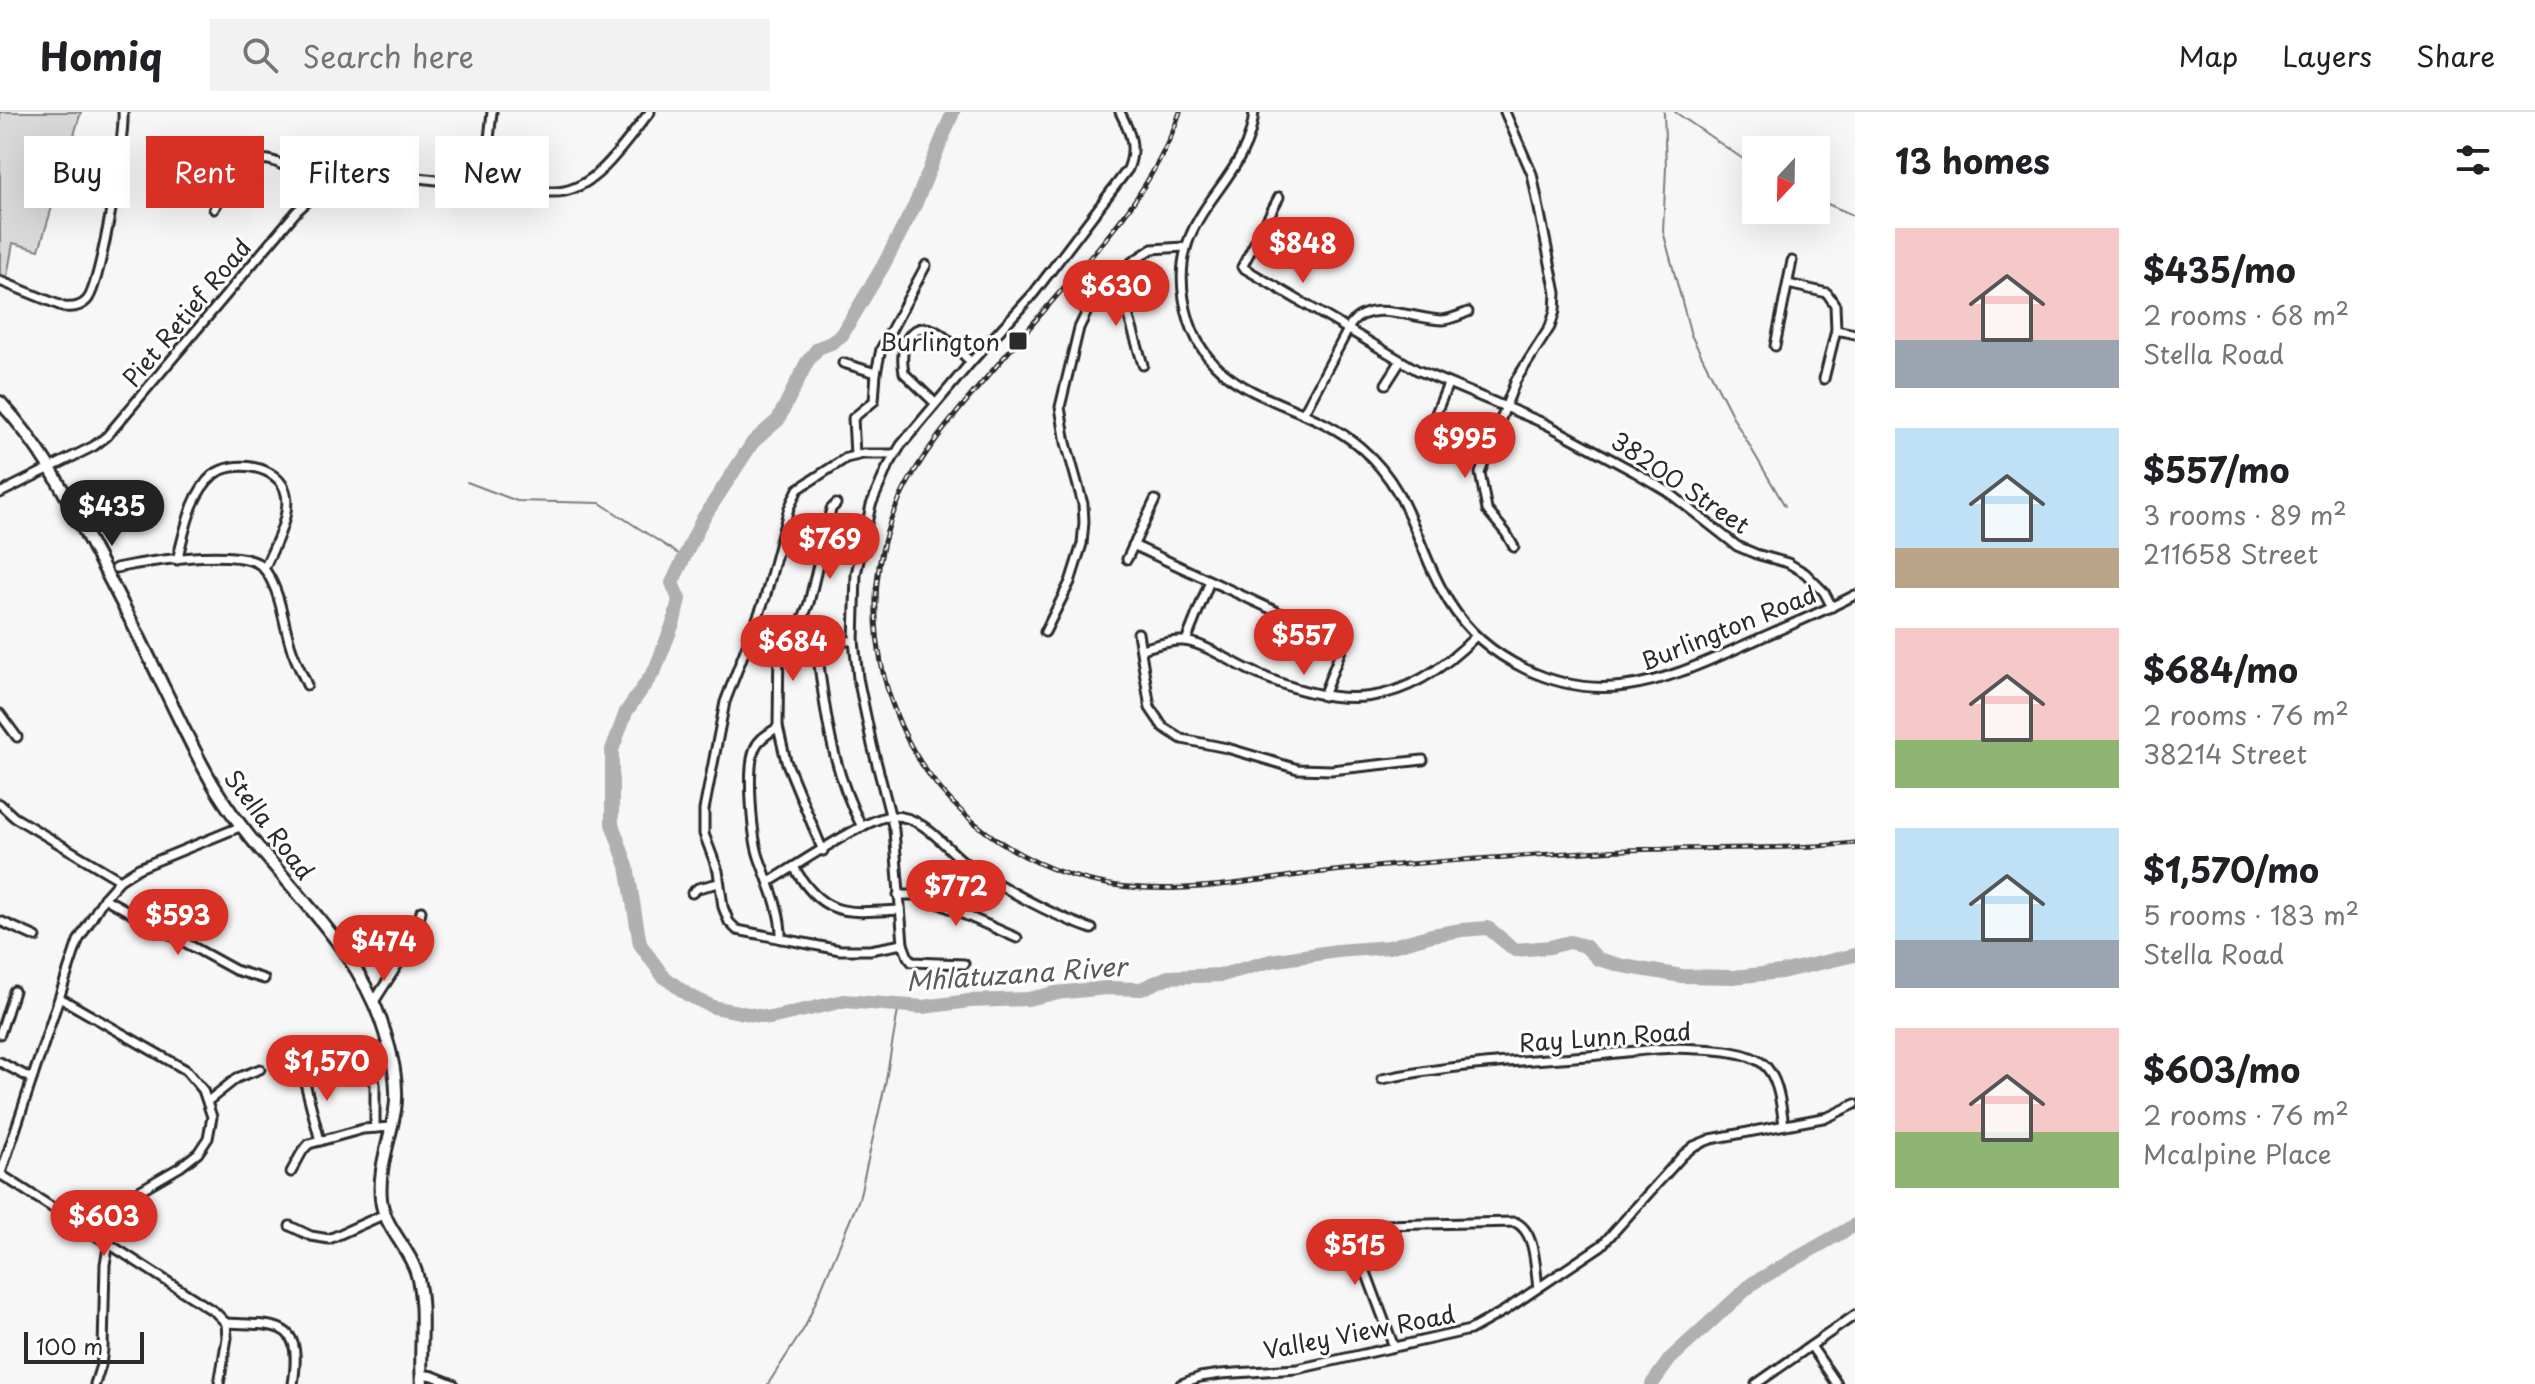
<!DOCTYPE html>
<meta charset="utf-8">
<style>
:root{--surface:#fff;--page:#f2f2f2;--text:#202124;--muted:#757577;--line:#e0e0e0;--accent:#d93025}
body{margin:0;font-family:"Playpen Sans",sans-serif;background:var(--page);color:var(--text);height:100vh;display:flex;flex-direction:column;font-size:30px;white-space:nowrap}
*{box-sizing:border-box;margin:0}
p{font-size:26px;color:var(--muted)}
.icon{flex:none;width:44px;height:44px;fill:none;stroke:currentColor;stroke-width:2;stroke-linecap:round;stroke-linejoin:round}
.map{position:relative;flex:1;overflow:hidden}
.side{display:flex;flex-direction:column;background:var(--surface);width:680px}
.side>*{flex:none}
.hud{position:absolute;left:24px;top:24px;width:760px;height:72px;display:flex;gap:16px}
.needle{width:52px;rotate:202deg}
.buttons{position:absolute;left:1742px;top:24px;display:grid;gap:16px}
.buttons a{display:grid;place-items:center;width:88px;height:88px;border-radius:0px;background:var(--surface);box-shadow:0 8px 32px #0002;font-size:40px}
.scale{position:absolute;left:24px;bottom:20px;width:120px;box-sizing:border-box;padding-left:8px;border:4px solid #2b2b2b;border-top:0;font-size:22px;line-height:28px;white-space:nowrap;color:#2b2b2b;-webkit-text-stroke:6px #fff;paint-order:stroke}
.price{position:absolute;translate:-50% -68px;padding:0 18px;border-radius:28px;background:var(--accent);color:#fff;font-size:26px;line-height:52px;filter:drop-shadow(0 2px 4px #0008)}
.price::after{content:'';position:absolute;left:50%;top:48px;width:24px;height:18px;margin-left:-12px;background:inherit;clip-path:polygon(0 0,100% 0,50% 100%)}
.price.active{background:#222;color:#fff}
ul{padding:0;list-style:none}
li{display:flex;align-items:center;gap:24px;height:200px;padding:0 40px}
li span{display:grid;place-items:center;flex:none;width:224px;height:160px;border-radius:0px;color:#555}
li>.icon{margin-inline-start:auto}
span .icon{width:96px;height:96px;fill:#fffc;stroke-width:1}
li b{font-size:34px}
h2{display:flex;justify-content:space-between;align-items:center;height:96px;padding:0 40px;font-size:34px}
.chip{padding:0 28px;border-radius:0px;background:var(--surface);box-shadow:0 8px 32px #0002;font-size:28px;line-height:72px}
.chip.active{background:var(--accent);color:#fff}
header{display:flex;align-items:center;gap:48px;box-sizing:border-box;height:112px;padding:0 40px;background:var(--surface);border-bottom:2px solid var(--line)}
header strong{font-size:38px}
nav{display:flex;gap:44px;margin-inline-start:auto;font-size:28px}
.search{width:560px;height:72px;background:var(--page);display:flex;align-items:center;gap:20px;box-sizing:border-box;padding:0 28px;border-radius:0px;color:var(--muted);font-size:30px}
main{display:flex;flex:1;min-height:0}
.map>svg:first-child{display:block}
.green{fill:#d9d9d9;stroke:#828282;stroke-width:2}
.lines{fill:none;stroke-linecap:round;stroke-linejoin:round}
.stream{stroke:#7b7b7b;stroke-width:2}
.river{stroke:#b0b0b0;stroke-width:14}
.street-casing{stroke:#2b2b2b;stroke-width:13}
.secondary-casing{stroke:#2b2b2b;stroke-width:16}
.street{stroke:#fff;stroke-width:7}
.secondary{stroke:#fff;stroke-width:10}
.rail-casing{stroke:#2b2b2b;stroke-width:5}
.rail{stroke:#fff;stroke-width:2;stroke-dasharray:6;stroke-linecap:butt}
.poi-dot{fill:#2b2b2b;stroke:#fff;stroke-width:3}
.labels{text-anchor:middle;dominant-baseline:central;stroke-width:6;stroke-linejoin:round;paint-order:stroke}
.street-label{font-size:24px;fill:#2b2b2b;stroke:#fff}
.poi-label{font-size:24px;fill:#2b2b2b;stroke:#fff;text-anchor:end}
.water-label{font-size:26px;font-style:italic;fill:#5a5a5a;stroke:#fff}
</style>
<header>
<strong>Homiq</strong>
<div class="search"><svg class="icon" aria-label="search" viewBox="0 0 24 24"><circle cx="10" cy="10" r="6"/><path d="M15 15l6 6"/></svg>Search here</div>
<nav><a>Map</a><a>Layers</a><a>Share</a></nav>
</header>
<main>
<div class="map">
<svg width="1855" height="1272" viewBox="0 0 1855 1272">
<rect width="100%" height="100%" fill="#f7f7f7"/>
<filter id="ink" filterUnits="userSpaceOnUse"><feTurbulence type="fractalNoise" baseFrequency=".0125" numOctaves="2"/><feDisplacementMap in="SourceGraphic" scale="16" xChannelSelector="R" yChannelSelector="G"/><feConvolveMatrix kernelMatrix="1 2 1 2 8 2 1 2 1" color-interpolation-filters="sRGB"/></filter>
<g filter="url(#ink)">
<path class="green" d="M0 0H81L39 138 13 131 7 165 0 162Z"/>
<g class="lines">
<g class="stream">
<path d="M1664 0 1666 55 1663 119 1691 223 1735 309 1785 394"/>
<path d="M1675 0 1756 56"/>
<path d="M1816 87 1855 104"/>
<path d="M467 370 517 389 600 391 683 445"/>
<path d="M768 1272 805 1215 859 1087 885 973 899 893"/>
</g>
<g class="river">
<path d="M953 0 915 93 883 154 842 223 831 231 818 236 807 250 778 308 753 330 702 408 672 471 679 487 674 509 655 558 626 600 612 638V712L627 754 640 832 663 864 688 883 713 895 770 906 844 889 923 895 969 889 1028 887 1055 881 1107 876 1141 877 1168 865 1222 863 1271 849 1337 839 1389 835 1432 823 1462 818 1488 816 1515 838 1550 835 1570 830 1585 834 1598 847 1623 854 1682 864 1733 865 1781 860 1855 843"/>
<path d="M1652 1272 1670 1247 1753 1171 1855 1113"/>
</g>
<defs>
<g id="street">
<path d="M1254 0C1248 74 1169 98 1184 187 1201 293 1296 280 1360 335 1414 381 1414 434 1449 490 1484 547 1558 583 1625 574 1671 568 1714 546 1756 528 1789 513 1823 500 1855 483"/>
<path d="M1505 0 1532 62 1556 181 1555 199 1550 215 1516 268 1480 361 1487 398 1506 421 1514 435"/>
<path d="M484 72 492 0"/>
<path d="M1279 85 1242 155 1417 258 1546 312 1635 360 1667 379 1737 434 1756 442 1788 451 1805 461 1824 480 1832 495"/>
<path d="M214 97C244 33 273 34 318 83"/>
<path d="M0 169 64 195C73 196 81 195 87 188 101 173 125 25 123 0"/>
<path d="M1111 169 1125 192 1143 253"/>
<path d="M1788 172 1827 181 1835 193 1836 218 1824 267"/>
<path d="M1836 218 1855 222"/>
<path d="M1775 234 1792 149"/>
<path d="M843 251 876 261"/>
<path d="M1386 272 1400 250"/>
<path d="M935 291 904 261C902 249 901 235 909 224 929 200 955 236 971 250"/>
<path d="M1303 302 1351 212C1371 186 1416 208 1443 208 1452 207 1460 203 1468 200"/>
<path d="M1432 311 1448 272"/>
<path d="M895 342H863L846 346 798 377 789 396 765 486 725 590 704 698V722L718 759 723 795 729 810 737 818 840 838H870L903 832"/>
<path d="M855 343 853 306 874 289 876 261 881 237 926 153"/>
<path d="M0 381 94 334 107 324 297 99C318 78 351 62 380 62L550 80C595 83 624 30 650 0"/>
<path d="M1133 433 1286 504"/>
<path d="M1127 447 1155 388"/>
<path d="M177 448C185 420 190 383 213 363 233 347 280 353 286 382 291 404 273 437 264 457"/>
<path d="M116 456C149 449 222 438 253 449 259 451 264 456 267 461 282 484 283 513 292 538 296 550 302 561 307 573"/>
<path d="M1045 520 1070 470 1082 432 1084 410 1083 392 1066 331 1060 295 1079 216 1093 187 1132 150 1152 137 1184 135"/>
<path d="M1138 521 1150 596 1163 615 1182 627 1227 636 1298 657 1331 658 1423 648"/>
<path d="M750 523 779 527 854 529"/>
<path d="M779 527 778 615 786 649 823 739"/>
<path d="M795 527 809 491 831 397 836 392"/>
<path d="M816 529C824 593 831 657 862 715"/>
<path d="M1186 529 1210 469"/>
<path d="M1141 537C1154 534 1169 528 1183 529 1202 530 1231 550 1249 558 1340 601 1404 597 1476 524"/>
<path d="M1323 584 1345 528"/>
<path d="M0 602 17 625"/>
<path d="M778 615C770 621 759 626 755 636 746 656 752 727 760 748 769 773 782 800 781 827"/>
<path d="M0 692 14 705 120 768"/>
<path d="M794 755C823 806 847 801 900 798"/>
<path d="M769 770C793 756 869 704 892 704 926 703 947 740 972 756 1010 780 1050 803 1092 817"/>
<path d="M692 781 698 776 719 771"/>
<path d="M898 783H920L1017 826"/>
<path d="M104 786 235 858 264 867"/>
<path d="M0 809 36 825"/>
<path d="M964 852 912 850 908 845 903 832 894 718 872 633 858 566 854 529 856 462 871 393 886 358 901 333 971 250 1034 181 1128 57C1137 35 1130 20 1120 0"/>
<path d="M60 886 186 958 203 978 212 1005 208 1026 198 1041 180 1055 132 1083 120 1100 109 1131 105 1152 103 1237 101 1253 95 1272"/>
<path d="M374 890C391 861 416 832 421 799"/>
<path d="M0 922 14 879"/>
<path d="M0 950 32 967"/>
<path d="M306 955 305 971 320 1029"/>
<path d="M357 955 375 971V1016"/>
<path d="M1382 967C1449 953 1519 949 1588 944 1624 941 1661 934 1697 937 1717 938 1745 939 1762 951 1779 964 1781 994 1784 1013"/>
<path d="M208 989 237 966 260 957"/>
<path d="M291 1060 303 1038 309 1032 363 1017 391 1015"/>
<path d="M0 1062 215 1200 226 1211"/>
<path d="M0 1064 78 829 104 786 120 768 139 756 242 714"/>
<path d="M290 1114 311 1124 329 1127 385 1102"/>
<path d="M226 1211C279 1214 303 1207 293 1272"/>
<path d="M1811 1234 1837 1272"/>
<path d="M1394 1235 1357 1136V1124L1361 1119 1381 1113 1515 1110C1536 1119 1535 1156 1538 1176"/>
<path d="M421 1262 433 1264 453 1272"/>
<path d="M219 1272 227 1226 226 1211"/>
<path d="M1181 1272 1200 1265 1221 1262 1297 1257 1470 1218 1504 1199 1602 1133 1683 1043 1694 1034 1711 1027 1828 1005 1855 992"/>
<path d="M1756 1272 1855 1203"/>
</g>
<path id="secondary" d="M0 290C40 333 62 375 88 426 114 475 139 523 162 572 180 608 196 645 217 679 269 763 356 824 385 921 393 946 399 972 395 998 390 1029 378 1056 381 1087 384 1116 410 1136 417 1163 426 1198 419 1237 422 1272"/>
</defs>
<use href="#street" class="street-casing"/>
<use href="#secondary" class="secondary-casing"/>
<use href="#street" class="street"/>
<use href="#secondary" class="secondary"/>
<defs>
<path id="rail" d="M1180 0C1156 71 1109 125 1060 180 1032 213 1003 246 975 279 941 319 908 360 890 410 867 477 873 551 901 614 943 709 1039 771 1142 776 1199 779 1258 768 1315 761 1379 754 1443 749 1507 745 1562 741 1617 737 1672 737 1733 736 1795 737 1855 731"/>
</defs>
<use href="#rail" class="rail-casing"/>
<use href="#rail" class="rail"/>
</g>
</g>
<rect class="poi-dot" x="1008" y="219" width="20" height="20" rx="4"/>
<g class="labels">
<g class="street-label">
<text transform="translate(186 200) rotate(-50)">Piet Retief Road</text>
<text transform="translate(1681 370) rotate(34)">38200 Street</text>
<text transform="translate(1728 515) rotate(-22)">Burlington Road</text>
<text transform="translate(270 712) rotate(53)">Stella Road</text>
<text transform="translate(1605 924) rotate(-4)">Ray Lunn Road</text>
<text transform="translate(1359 1219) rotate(-11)">Valley View Road</text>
</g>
<g class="poi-label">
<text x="1000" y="229">Burlington</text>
</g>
<g class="water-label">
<text transform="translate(1016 861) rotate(-4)">Mhlatuzana River</text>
</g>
</g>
</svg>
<div class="buttons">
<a><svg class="needle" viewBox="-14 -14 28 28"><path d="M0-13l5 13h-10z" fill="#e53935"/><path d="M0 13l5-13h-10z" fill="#757577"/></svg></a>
</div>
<div class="scale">100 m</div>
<b class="price" style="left:1303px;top:173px">$848</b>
<b class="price" style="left:1116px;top:216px">$630</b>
<b class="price" style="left:1465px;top:368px">$995</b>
<b class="price active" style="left:112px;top:436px">$435</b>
<b class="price" style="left:830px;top:469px">$769</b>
<b class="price" style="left:1304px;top:565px">$557</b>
<b class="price" style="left:793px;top:571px">$684</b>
<b class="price" style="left:956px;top:816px">$772</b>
<b class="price" style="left:178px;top:845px">$593</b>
<b class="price" style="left:384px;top:871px">$474</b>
<b class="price" style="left:327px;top:991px">$1,570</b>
<b class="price" style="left:104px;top:1146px">$603</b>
<b class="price" style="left:1355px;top:1175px">$515</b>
<div class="hud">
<a class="chip">Buy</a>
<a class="chip active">Rent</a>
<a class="chip">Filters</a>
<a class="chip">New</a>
</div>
</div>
<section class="side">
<h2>13 homes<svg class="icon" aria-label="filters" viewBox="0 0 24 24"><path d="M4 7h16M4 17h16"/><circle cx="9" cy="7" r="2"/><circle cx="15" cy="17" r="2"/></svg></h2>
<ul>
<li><span style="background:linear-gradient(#f6c9c9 70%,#9aa5b1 0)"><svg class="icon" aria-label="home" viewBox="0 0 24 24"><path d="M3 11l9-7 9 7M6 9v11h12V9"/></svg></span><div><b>$435/mo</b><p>2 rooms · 68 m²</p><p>Stella Road</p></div></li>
<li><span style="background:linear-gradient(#bfe0f5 75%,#b9a48a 0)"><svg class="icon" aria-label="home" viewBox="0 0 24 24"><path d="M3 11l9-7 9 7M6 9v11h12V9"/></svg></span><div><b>$557/mo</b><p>3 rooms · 89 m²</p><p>211658 Street</p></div></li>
<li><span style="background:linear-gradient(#f6c9c9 70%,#8fb573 0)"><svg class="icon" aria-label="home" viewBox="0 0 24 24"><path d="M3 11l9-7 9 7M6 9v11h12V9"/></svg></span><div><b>$684/mo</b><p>2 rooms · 76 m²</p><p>38214 Street</p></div></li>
<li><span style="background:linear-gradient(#bfe0f5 70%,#9aa5b1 0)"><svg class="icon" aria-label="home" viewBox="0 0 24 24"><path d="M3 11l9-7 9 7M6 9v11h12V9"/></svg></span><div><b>$1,570/mo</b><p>5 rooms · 183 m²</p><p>Stella Road</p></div></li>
<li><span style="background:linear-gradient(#f6c9c9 65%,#8fb573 0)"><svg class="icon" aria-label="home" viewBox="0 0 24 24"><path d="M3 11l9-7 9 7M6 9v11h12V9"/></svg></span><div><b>$603/mo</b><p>2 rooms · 76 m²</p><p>Mcalpine Place</p></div></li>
</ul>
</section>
</main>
